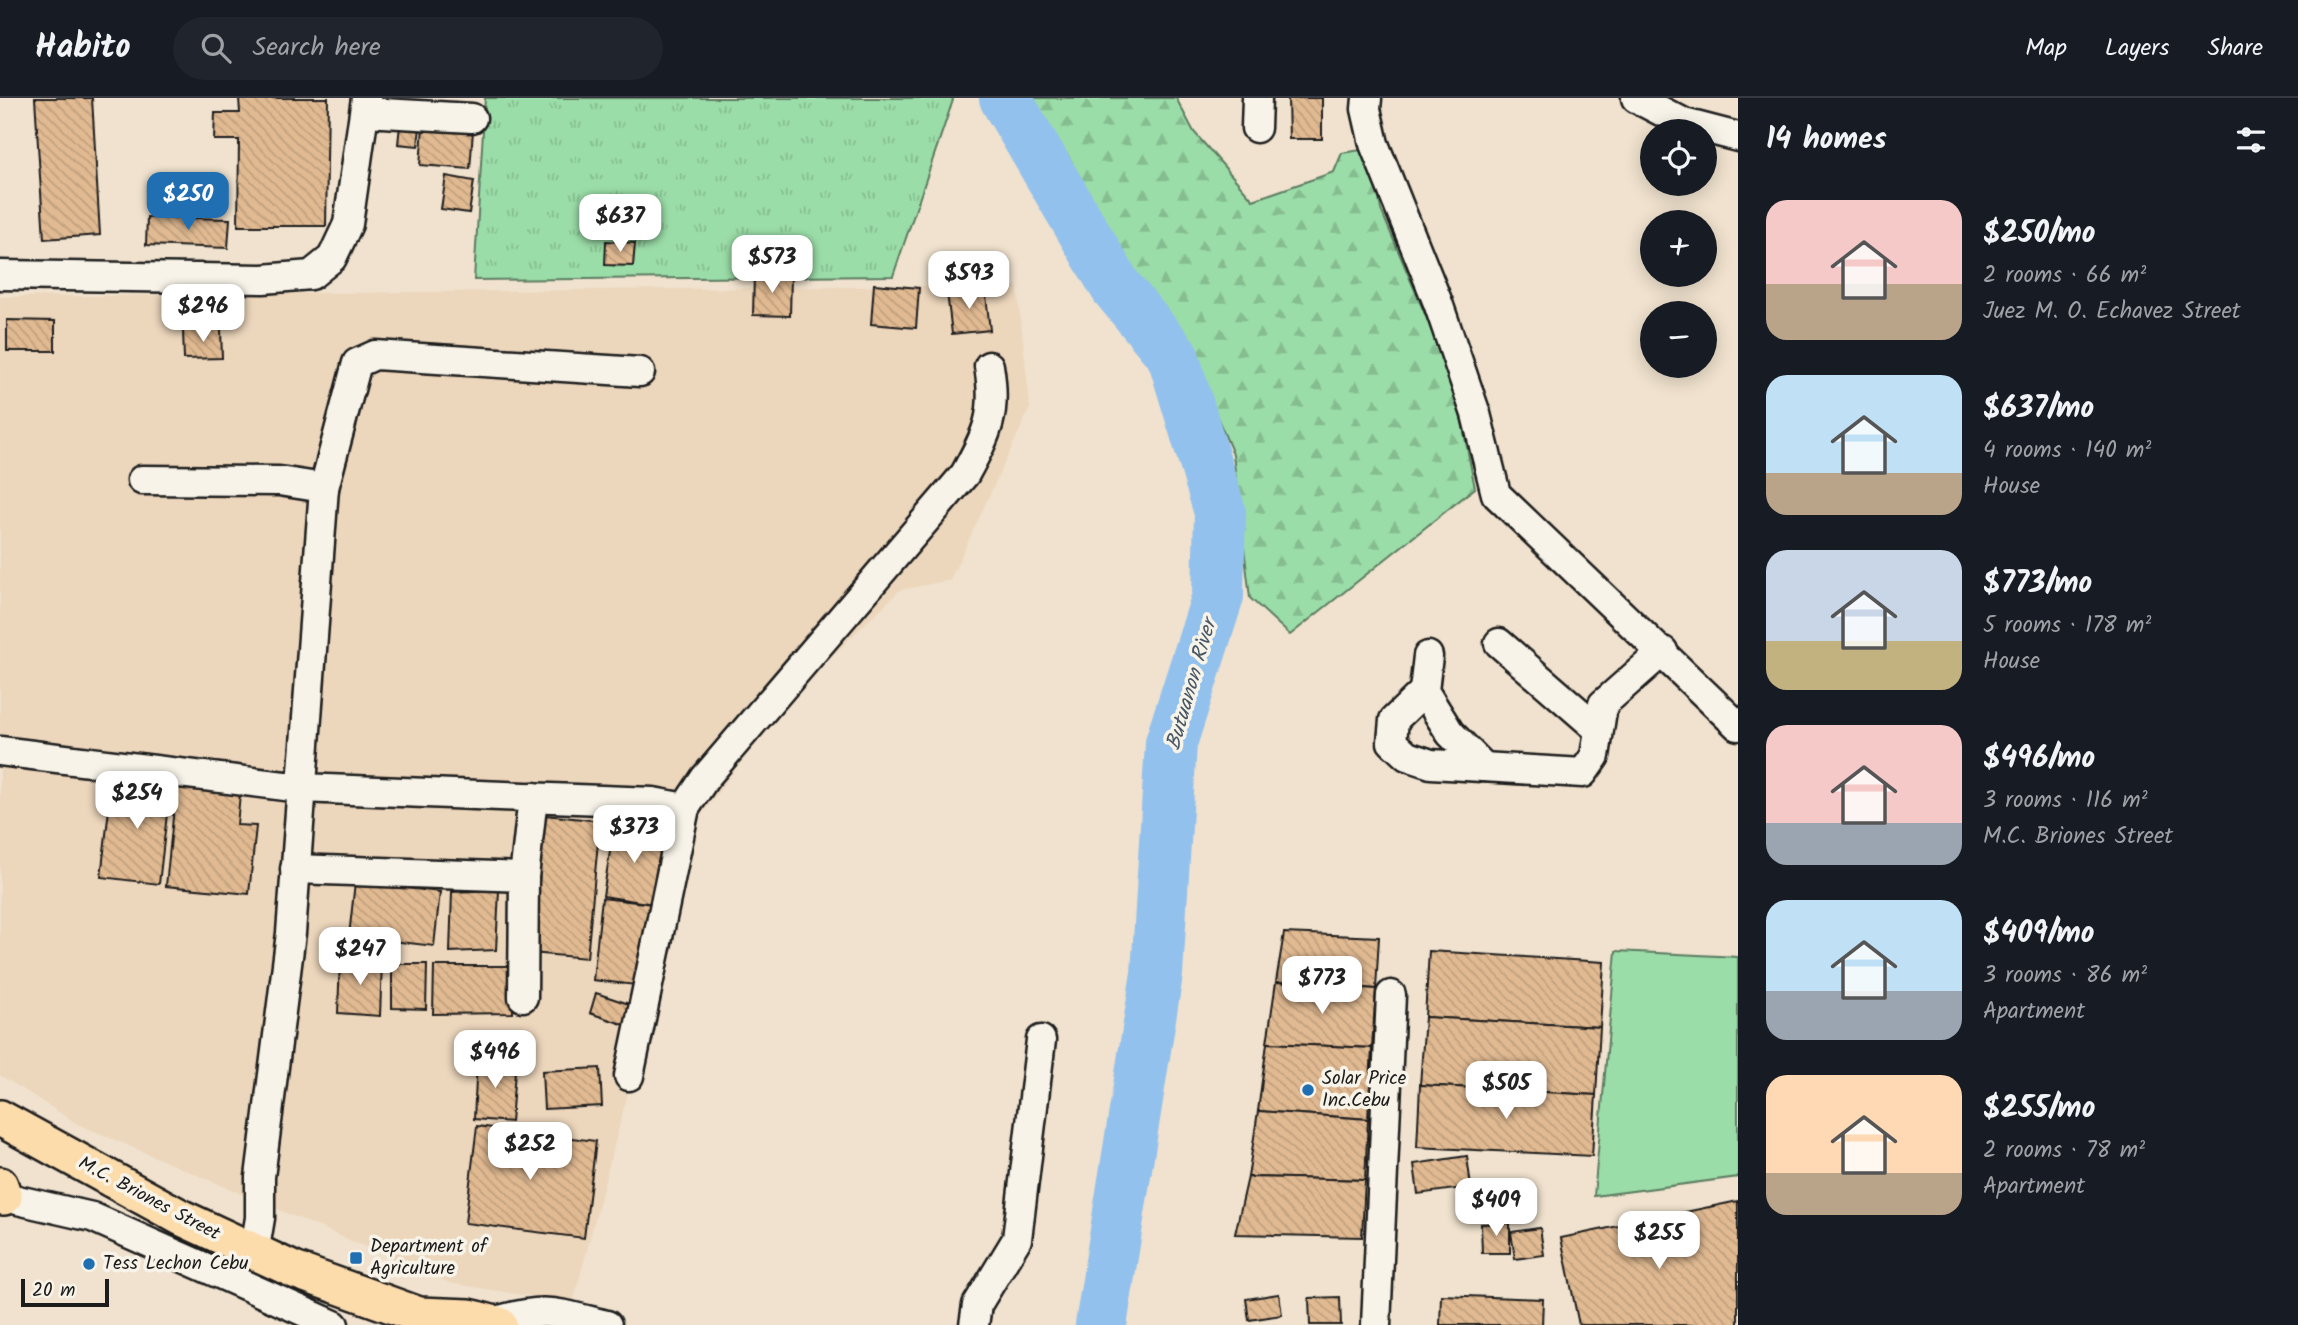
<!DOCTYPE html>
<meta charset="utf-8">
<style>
:root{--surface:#171b24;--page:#20242c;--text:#f1f3f6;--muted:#9ea1a6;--line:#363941;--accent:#1f6fb2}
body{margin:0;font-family:Kalam,sans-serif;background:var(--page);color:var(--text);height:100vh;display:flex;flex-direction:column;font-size:26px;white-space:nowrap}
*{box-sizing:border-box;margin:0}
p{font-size:23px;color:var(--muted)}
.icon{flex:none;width:38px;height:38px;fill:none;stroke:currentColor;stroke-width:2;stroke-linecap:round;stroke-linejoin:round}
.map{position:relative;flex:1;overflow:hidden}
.drawer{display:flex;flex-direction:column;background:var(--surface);width:560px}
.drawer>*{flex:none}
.fabs{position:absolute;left:1640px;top:21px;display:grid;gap:14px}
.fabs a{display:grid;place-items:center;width:77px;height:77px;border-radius:50%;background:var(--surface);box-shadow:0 4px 18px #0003;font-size:35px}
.scale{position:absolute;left:21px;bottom:18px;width:88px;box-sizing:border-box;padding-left:7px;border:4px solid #1c1c1c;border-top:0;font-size:19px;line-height:24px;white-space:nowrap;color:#1c1c1c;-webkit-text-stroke:5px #f7f3e8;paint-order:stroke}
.price{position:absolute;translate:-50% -60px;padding:0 16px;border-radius:14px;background:#fff;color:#222;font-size:23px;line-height:46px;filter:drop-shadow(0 2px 4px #0008)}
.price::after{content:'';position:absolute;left:50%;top:42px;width:21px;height:16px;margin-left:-10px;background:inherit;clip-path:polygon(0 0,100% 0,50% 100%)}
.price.selected{background:var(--accent);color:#fff}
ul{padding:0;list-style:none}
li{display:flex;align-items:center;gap:21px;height:175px;padding:0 28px}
li span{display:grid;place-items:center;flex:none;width:196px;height:140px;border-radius:21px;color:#555}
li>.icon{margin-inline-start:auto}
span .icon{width:84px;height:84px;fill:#fffc;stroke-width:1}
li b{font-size:30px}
h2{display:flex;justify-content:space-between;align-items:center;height:84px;padding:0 28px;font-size:30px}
header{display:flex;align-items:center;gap:42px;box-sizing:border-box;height:98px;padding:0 35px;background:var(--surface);border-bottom:2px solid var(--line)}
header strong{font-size:33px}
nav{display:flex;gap:38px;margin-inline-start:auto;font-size:24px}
.search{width:490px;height:63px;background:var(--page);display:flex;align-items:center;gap:18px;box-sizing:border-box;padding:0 24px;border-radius:38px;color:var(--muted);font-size:26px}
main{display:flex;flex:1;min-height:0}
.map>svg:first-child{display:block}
.built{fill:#ecd6bc}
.grass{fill:url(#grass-tufts);stroke:#5c7c62;stroke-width:2}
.forest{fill:url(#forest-firs);stroke:#5c7c62;stroke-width:2}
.pitch{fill:#9bdda8;stroke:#5c7c62;stroke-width:2}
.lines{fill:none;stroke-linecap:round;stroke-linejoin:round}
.river{stroke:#93c1ed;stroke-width:52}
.building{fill:url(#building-back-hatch);stroke:#1c1c1c;stroke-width:2}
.minor-casing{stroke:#1c1c1c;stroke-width:33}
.major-casing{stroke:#1c1c1c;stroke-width:40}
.minor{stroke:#f7f3e8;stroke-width:28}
.major{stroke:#fddcac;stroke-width:35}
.poi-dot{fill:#1f6fb2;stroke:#f7f3e8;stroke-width:2.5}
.labels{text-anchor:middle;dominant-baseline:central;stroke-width:7;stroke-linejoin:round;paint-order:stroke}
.poi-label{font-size:19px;fill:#1c1c1c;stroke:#f7f3e8;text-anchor:start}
.street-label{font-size:19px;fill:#1c1c1c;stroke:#f7f3e8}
.water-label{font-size:21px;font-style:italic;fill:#465665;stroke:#f7f3e8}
</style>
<header>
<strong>Habito</strong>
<div class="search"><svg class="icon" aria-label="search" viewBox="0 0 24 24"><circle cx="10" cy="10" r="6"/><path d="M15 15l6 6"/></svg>Search here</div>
<nav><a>Map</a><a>Layers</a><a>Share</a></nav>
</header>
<main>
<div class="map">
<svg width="1738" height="1227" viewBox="0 0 1738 1227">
<defs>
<pattern id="grass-tufts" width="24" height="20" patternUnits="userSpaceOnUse" patternTransform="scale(1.75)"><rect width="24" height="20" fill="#9bdda8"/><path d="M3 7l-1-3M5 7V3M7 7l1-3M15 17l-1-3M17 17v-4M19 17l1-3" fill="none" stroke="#85bd90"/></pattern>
<pattern id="forest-firs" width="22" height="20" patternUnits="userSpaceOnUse" patternTransform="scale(1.75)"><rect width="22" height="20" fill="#9bdda8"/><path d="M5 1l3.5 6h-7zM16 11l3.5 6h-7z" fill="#85bd90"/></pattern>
<pattern id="building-back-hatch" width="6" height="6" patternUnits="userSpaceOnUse" patternTransform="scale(1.75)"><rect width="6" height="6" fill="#e1ba92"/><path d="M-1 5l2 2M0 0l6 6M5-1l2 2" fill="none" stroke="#c09f7d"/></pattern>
</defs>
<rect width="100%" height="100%" fill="#f0e2ce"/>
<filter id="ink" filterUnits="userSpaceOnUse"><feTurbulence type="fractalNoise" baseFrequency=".0143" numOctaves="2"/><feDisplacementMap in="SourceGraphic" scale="14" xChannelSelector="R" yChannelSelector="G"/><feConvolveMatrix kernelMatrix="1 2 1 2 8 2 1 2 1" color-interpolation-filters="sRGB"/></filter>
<g filter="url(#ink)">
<path class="built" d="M1017 187 1030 310 950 482 900 492 783 605 700 719 573 1205 450 1185 78 1026 0 977V199Z"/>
<path class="grass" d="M485 0H952L953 2 893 178 474 182Z"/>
<path class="forest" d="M1023 0H1176L1194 34 1253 102 1334 74 1342 55 1361 52 1373 66 1381 112 1443 259 1462 324 1475 390 1290 537 1250 500 1233 356 1185 244 1123 173 1053 62Z"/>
<path class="pitch" d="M1616 853 1738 859V1079L1594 1098Z"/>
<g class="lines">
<path class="river" d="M1005 0 1116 189 1173 258 1220 414 1218 498 1171 645 1157 876 1101 1227"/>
</g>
<g class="building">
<path d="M35 0H92L100 137 44 141Z"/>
<path d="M239 0H328L326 128H238L239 42H214L215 15H240Z"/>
<path d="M1288 0H1322V41H1289Z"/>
<path d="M400 27 420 29 418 48 398 46Z"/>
<path d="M423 29 473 33 470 71 420 67Z"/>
<path d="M446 78 474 83 469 115 441 111Z"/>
<path d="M147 119 230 121 228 150 146 147Z"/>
<path d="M606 143 635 145 633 168 605 167Z"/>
<path d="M754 177 791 178 790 218 753 217Z"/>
<path d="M874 186 919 190 916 230 871 226Z"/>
<path d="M985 189 990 232 952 236 947 194Z"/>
<path d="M7 222 55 223V253H7Z"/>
<path d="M221 231 222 260 184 261 183 232Z"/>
<path d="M131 676 171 681 159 786 101 779 111 694 129 695Z"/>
<path d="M177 680 241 686 237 727 256 728 249 796 166 788Z"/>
<path d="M545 717 600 723 587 860 531 855Z"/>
<path d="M614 728 665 736 653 806 603 798Z"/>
<path d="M355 784 440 794 434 848 349 838Z"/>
<path d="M499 792 496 852 450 854 452 794Z"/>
<path d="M602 800 653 806 644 888 593 882Z"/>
<path d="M1284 835 1379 839 1376 891 1276 884Z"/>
<path d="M1429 853 1604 864 1600 929 1425 919Z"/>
<path d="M340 861 382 863 380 918 338 915Z"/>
<path d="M392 866H427L426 911 392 910Z"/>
<path d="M434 868H514L513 915 433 916Z"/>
<path d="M1276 884 1376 891 1372 950 1267 945Z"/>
<path d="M596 895 635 908 628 928 590 915Z"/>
<path d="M1425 919 1600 929 1596 997 1420 987Z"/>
<path d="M1267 945 1372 950 1368 1021 1258 1013Z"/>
<path d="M516 961 511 1024 474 1021 477 962Z"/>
<path d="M600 970 602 1008 544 1011 542 973Z"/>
<path d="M1420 987 1596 997 1592 1058 1417 1049Z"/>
<path d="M1258 1013 1368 1021 1365 1082 1248 1079Z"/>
<path d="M477 1028 596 1043 584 1140 465 1125Z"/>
<path d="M1467 1058 1471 1089 1418 1096 1414 1066Z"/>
<path d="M1248 1079 1365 1082 1362 1139 1235 1136Z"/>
<path d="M1738 1103V1227H1579L1561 1140Z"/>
<path d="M1510 1125V1155H1482L1481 1126Z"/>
<path d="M1540 1130 1544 1157 1515 1161 1511 1134Z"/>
<path d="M1279 1196 1282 1217 1249 1222 1246 1201Z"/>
<path d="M1441 1197 1543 1201 1542 1227H1440Z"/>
<path d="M1340 1199 1341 1227H1310L1309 1200Z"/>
</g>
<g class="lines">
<defs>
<g id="minor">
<path d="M1367 0 1366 11 1374 46 1438 205 1476 316 1496 396 1738 628"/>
<path d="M1636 0 1684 25 1738 39"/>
<path d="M365 14 472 20"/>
<path d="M1256 30 1257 0"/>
<path d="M0 177 263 181 311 177 332 160 348 126 366 0"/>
<path d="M142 382 279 383 324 390 291 835 260 1079V1120L254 1156"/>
<path d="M324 390 357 265 375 257 640 274"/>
<path d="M1499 545 1598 631"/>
<path d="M1428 558 1424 593 1450 635 1484 669"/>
<path d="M1424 593 1394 622 1392 644 1407 658 1431 666 1583 675 1595 658 1603 606 1663 553"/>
<path d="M0 653 301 690 653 704 685 710 705 680 965 376C988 334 997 316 989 268"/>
<path d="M295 771 524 779"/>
<path d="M523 899 524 779 533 699"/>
<path d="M629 978 685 710"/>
<path d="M0 1098 92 1119 334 1227"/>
<path d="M490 1225C544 1208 554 1214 607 1227"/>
<path d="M974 1227 977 1207 1017 1141 1041 942"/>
<path d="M1376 1227 1391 897"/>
</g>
<g id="major">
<path d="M0 1020 182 1120 294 1172 419 1217 469 1219 499 1227"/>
<path d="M0 1087 4 1099"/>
</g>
</defs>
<use href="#minor" class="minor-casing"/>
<use href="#major" class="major-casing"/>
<use href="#minor" class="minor"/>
<use href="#major" class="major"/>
</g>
</g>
<g class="poi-dot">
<circle cx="1308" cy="992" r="7"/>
<rect x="349" y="1153" width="14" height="14" rx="3.5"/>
<circle cx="89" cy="1166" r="7"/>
</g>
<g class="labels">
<g class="poi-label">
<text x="1322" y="981">Solar Price<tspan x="1322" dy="22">Inc.Cebu</tspan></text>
<text x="370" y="1149">Department of<tspan x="370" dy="22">Agriculture</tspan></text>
<text x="103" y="1166">Tess Lechon Cebu</text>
</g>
<g class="street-label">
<text transform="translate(149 1101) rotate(28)">M.C. Briones Street</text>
</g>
<g class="water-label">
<text transform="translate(1192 587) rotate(-74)">Butuanon River</text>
</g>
</g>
</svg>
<div class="fabs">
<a><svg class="icon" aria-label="locate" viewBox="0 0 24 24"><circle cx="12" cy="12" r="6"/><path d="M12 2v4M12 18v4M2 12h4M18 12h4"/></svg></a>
<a>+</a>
<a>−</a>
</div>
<div class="scale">20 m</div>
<b class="price selected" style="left:188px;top:134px">$250</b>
<b class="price" style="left:620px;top:156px">$637</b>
<b class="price" style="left:772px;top:197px">$573</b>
<b class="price" style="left:969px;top:213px">$593</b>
<b class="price" style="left:203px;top:246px">$296</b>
<b class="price" style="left:137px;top:733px">$254</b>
<b class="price" style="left:634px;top:767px">$373</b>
<b class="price" style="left:360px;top:889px">$247</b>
<b class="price" style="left:1322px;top:918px">$773</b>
<b class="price" style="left:495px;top:992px">$496</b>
<b class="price" style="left:1506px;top:1023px">$505</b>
<b class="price" style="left:530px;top:1084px">$252</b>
<b class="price" style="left:1496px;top:1140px">$409</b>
<b class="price" style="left:1659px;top:1173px">$255</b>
</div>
<section class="drawer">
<h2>14 homes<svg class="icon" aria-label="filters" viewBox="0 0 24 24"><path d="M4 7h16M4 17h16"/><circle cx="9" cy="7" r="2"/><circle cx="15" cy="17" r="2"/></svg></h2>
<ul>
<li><span style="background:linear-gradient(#f6c9c9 60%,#b9a48a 0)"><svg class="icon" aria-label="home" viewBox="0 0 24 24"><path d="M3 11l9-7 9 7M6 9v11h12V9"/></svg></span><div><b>$250/mo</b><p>2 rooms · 66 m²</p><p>Juez M. O. Echavez Street</p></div></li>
<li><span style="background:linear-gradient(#bfe0f5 70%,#b9a48a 0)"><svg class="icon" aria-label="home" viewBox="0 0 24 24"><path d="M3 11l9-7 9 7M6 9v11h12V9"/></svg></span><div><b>$637/mo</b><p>4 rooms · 140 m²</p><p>House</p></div></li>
<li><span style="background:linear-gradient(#c9d6e8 65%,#c2b280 0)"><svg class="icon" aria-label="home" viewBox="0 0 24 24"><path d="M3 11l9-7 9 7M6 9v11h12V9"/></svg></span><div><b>$773/mo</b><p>5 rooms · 178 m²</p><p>House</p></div></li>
<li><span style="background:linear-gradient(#f6c9c9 70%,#9aa5b1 0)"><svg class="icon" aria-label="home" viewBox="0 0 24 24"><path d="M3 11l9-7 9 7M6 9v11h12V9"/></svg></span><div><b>$496/mo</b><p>3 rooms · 116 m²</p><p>M.C. Briones Street</p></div></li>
<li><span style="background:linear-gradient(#bfe0f5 65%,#9aa5b1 0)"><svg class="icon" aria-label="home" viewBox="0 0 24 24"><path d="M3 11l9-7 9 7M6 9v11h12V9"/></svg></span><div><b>$409/mo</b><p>3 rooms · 86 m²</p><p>Apartment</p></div></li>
<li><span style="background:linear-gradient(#ffd9b3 70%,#b9a48a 0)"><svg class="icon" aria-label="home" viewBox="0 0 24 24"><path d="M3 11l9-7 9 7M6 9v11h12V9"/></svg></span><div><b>$255/mo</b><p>2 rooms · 78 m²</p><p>Apartment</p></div></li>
</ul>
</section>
</main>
